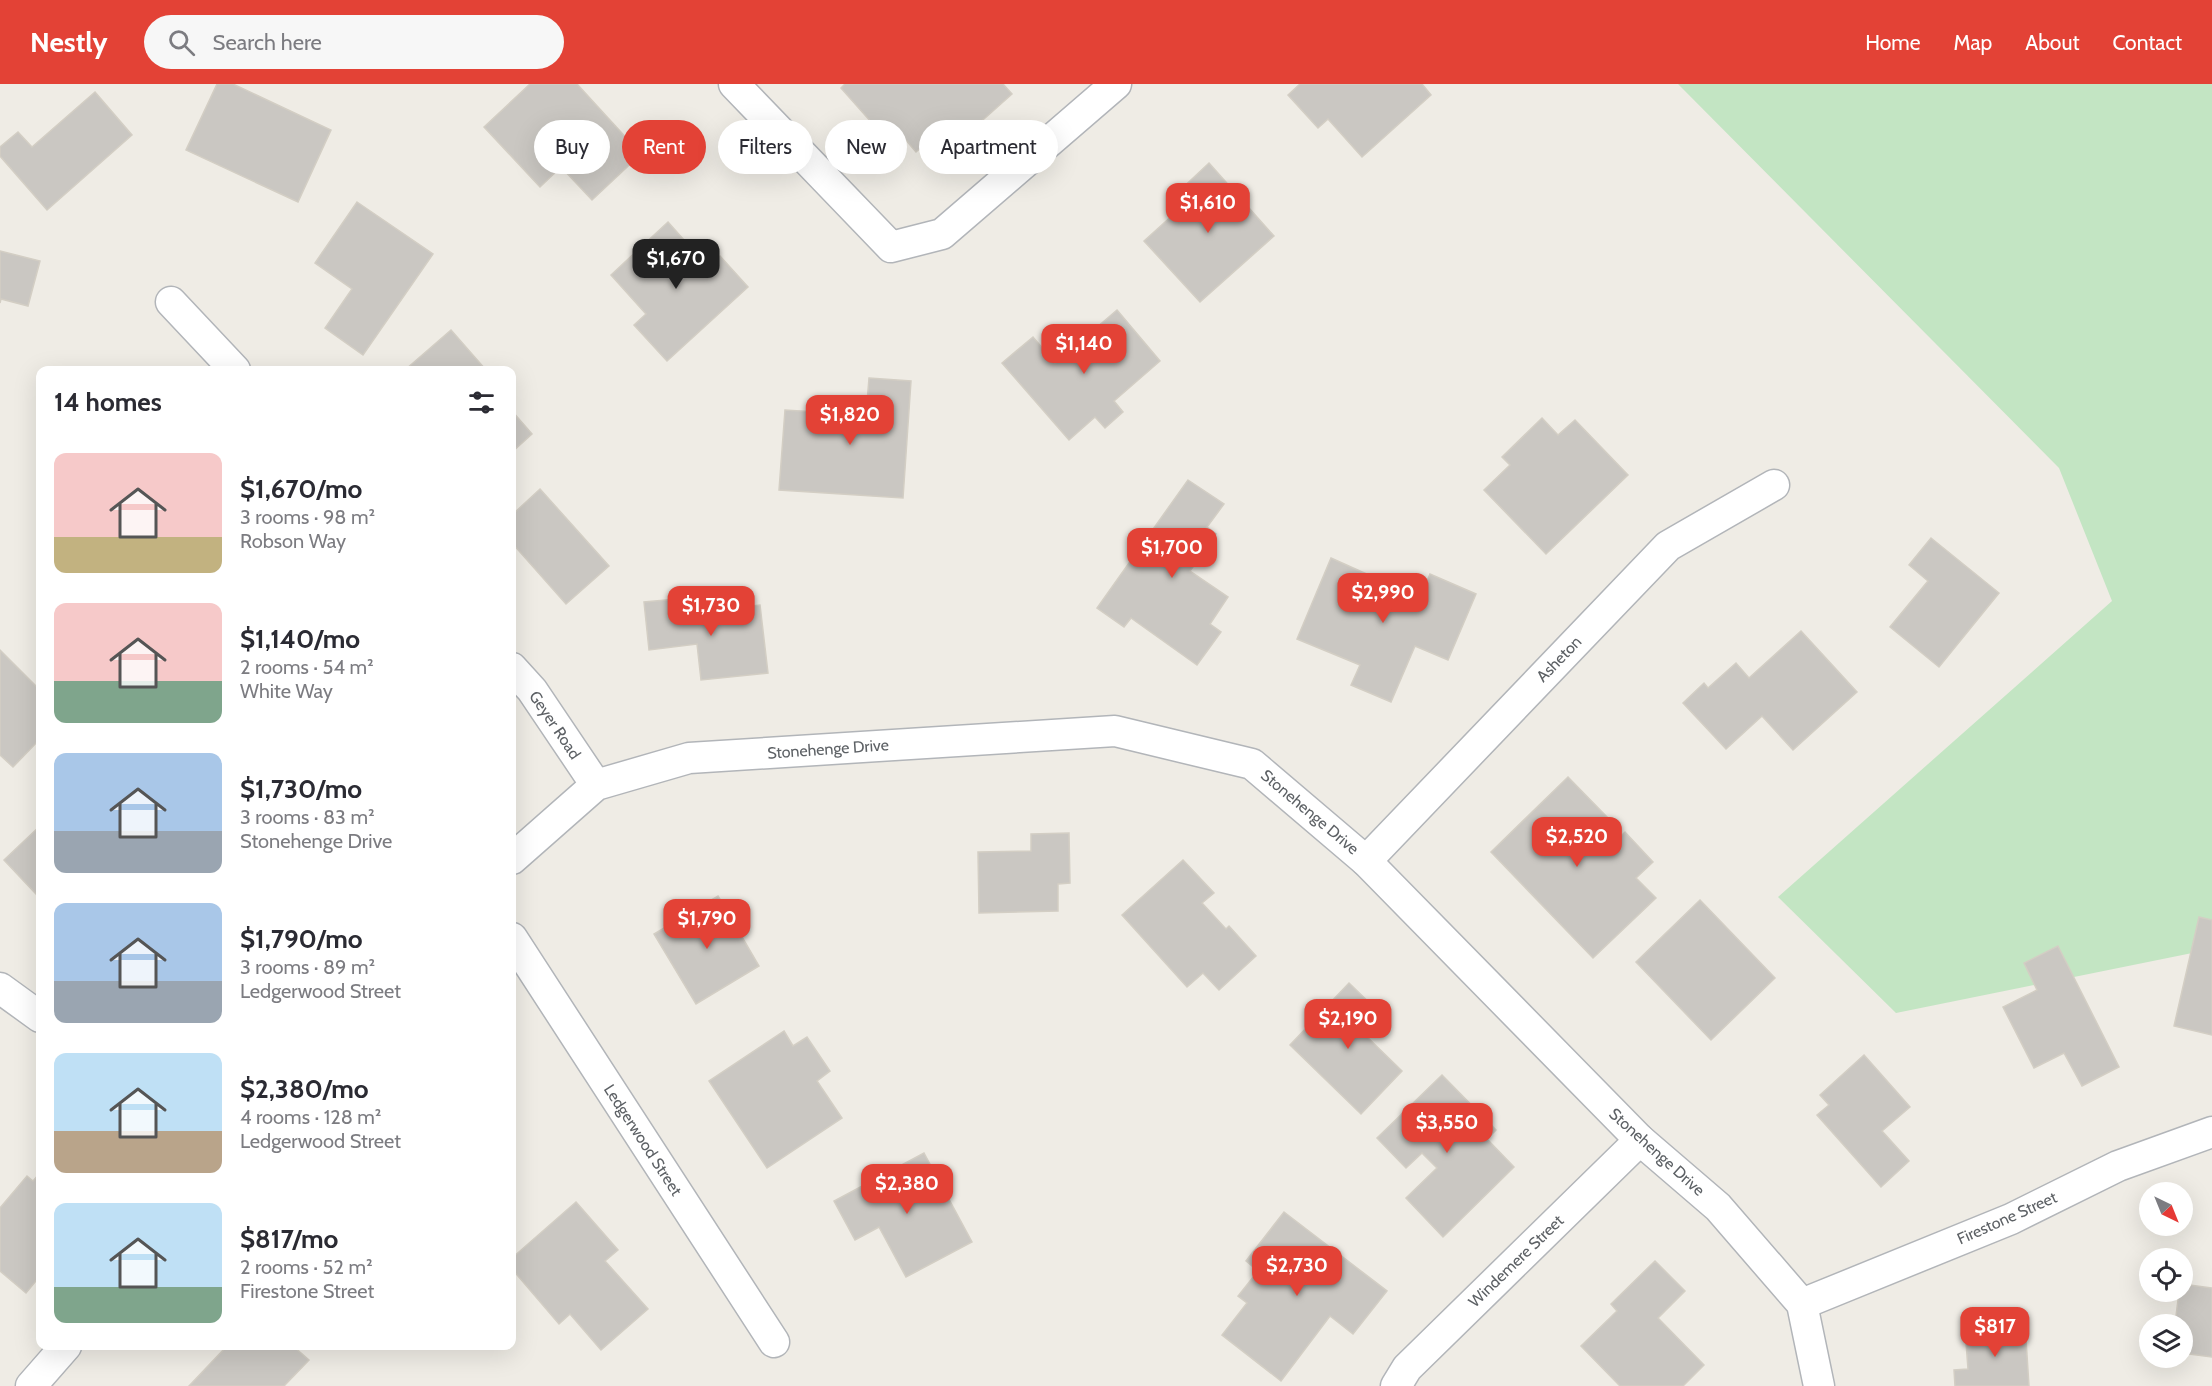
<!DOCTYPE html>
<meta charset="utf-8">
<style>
:root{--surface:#fff;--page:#f7f7f7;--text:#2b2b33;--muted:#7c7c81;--accent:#e34236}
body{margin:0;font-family:Cabin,sans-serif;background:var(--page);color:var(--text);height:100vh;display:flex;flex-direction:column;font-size:22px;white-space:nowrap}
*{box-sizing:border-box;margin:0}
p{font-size:20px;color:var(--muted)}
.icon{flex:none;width:33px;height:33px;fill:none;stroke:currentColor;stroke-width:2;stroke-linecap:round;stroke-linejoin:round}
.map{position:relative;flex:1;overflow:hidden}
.side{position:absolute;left:36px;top:282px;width:480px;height:984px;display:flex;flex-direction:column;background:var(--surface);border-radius:12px;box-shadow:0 6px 24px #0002}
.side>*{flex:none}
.banner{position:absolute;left:534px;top:36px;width:570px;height:54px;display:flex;gap:12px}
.needle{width:39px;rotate:137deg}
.controls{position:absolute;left:2139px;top:1098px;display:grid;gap:12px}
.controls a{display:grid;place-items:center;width:54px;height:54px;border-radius:50%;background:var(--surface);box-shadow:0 6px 24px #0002;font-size:30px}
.price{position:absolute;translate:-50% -51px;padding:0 14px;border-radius:12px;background:var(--accent);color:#fff;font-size:20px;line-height:39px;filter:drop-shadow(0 2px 3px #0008)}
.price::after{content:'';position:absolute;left:50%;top:36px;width:18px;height:14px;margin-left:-9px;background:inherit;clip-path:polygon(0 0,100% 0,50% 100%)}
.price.active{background:#222;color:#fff}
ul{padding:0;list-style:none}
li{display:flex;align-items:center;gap:18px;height:150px;padding:0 18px}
li span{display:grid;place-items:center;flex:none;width:168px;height:120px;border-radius:12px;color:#555}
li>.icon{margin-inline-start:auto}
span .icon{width:72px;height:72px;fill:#fffc;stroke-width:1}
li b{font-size:26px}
h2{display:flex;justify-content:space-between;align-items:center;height:72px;padding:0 18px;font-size:26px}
.chip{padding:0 21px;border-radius:27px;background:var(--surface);box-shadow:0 6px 24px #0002;font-size:21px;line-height:54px}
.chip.active{background:var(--accent);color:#fff}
header{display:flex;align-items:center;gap:36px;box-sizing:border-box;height:84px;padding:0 30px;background:var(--accent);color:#fff}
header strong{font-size:28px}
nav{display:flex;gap:33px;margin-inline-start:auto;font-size:21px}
.search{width:420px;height:54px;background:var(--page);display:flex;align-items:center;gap:15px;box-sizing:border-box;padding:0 21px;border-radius:33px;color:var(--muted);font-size:22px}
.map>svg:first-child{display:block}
.green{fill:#c3e5c3}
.building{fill:#cac7c2;stroke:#d3cec4;stroke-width:1.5}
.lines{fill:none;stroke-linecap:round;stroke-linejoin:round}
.street-casing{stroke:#b2b5b9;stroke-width:33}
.street{stroke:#fff;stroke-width:30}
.labels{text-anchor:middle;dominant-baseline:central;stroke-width:6;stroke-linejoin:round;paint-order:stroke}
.street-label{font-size:16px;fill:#5d6165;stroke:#fff}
</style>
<header>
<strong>Nestly</strong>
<div class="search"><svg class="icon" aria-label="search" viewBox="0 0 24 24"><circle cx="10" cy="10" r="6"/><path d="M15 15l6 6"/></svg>Search here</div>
<nav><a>Home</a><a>Map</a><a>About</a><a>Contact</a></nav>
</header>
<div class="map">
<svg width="2212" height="1302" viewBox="0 0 2212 1302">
<rect width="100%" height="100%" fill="#efece5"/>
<path class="green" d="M1678 0H2212V865L1896 929 1778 813 2112 517 2059 384Z"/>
<g class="building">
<path d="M217 0H233L331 46 298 118 186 66Z"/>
<path d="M530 0H577L641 70 592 116 561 83 540 103 484 43Z"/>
<path d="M845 0H1003L1012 10 957 59 944 44 916 68 899 48 888 57 841 4Z"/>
<path d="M1300 0H1422L1431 11 1362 73 1328 35 1318 44 1288 11Z"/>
<path d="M95 8 132 51 47 126 0 72V63L18 48 32 63Z"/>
<path d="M1209 79 1274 152 1200 218 1144 157 1185 120 1176 110Z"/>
<path d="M357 118 433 170 363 271 325 244 352 205 315 179Z"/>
<path d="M668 138 708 183 720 172 748 203 667 277 634 241 646 230 611 191Z"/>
<path d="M0 167 40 177 28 222 1 215 0 219Z"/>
<path d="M1117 226 1160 277 1114 317 1123 328 1105 344 1095 333 1069 356 1002 279 1033 253 1055 279Z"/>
<path d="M451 246 486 286H405Z"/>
<path d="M869 294 911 297 903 414 779 406 785 326 866 331Z"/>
<path d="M512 327 532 350 512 368Z"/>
<path d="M1542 334 1558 351 1575 336 1628 391 1546 470 1484 406 1510 381 1502 373Z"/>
<path d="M1188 396 1224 420 1207 443 1216 450 1190 487 1228 513 1210 540 1221 548 1197 581 1131 534 1124 543 1097 524Z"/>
<path d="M540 405 609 482 566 520 512 459V431Z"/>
<path d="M1931 454 1999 509 1939 583 1890 543 1928 497 1909 481Z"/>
<path d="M1331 474 1420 514 1430 490 1476 510 1448 576 1415 562 1391 618 1351 601 1360 581 1297 555Z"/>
<path d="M688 514 690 529 760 521 768 589 701 596 697 560 649 566 644 518Z"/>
<path d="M1801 547 1857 608 1793 666 1762 632 1726 665 1683 619 1704 599 1708 604 1736 579 1749 594Z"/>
<path d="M0 566 40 606V655L13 683 0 671Z"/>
<path d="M1568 693 1608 734 1593 749 1608 765 1625 748 1653 778 1636 794 1656 814 1593 874 1491 768Z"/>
<path d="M40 742V807L37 811 4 776Z"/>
<path d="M1069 749 1070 799 1058 800V827L979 829 978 768 1031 767V750Z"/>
<path d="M1183 776 1214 809 1202 819 1226 845 1229 842 1256 872 1219 906 1203 889 1187 903 1122 831Z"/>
<path d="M718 812 759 882 696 920 654 850Z"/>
<path d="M1700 816 1775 894 1711 956 1636 878Z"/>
<path d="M2199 833 2212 836V951L2174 942Z"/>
<path d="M2058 862 2119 983 2082 1002 2064 969 2034 984 2003 923 2037 906 2024 879Z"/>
<path d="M1349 899 1382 931 1364 950 1402 987 1361 1030 1290 961Z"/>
<path d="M784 947 793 962 807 953 830 987 817 997 842 1034 767 1084 709 997Z"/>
<path d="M1864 971 1910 1023 1882 1047 1909 1077 1881 1103 1817 1031 1829 1021 1820 1011Z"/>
<path d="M1442 991 1496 1046 1487 1055 1514 1083 1443 1153 1406 1114 1437 1084 1422 1069 1406 1084 1377 1054Z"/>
<path d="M924 1069 972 1158 906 1193 879 1143 855 1156 834 1117Z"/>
<path d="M40 1089V1192L26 1209 0 1187V1124L27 1092 33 1097Z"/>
<path d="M576 1118 618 1166 605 1177 648 1225 601 1266 570 1230 559 1240 512 1185V1174Z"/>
<path d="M1284 1128 1387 1207 1353 1250 1330 1232 1281 1297 1222 1251 1247 1219 1238 1212 1258 1187 1246 1177Z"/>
<path d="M1655 1177 1685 1207 1658 1234 1704 1281 1683 1302H1620L1581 1262 1617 1227 1611 1220Z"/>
<path d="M2182 1200 2212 1204V1273L2182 1269V1240H2175L2179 1208H2182Z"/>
<path d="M2025 1240 2029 1302H1955L1954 1286 1968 1285 1965 1245Z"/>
<path d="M225 1262H293L309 1276 284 1302H189L226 1263Z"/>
</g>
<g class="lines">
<defs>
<g id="street">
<path d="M734 0 891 163 942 150 1116 0"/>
<path d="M171 218 235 286"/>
<path d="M512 584 532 606 596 701"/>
<path d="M512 775 596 701 689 674 1115 647 1252 680 1366 777 1640 1056 1718 1123 1802 1220 1819 1302"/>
<path d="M1366 777 1668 462 1774 401"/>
<path d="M512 854 774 1258"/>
<path d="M0 904 40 933"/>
<path d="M1802 1220 2011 1135 2118 1082 2212 1048"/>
<path d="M31 1302 66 1262"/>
<path d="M1396 1302 1407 1284 1640 1056"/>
</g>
</defs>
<use href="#street" class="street-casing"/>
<use href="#street" class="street"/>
</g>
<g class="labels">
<g class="street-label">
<text transform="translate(1559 575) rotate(-46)">Asheton</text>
<text transform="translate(555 641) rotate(56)">Geyer Road</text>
<text transform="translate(828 665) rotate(-4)">Stonehenge Drive</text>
<text transform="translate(1310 728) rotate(40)">Stonehenge Drive</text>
<text transform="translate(643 1056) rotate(57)">Ledgerwood Street</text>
<text transform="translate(1657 1068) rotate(42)">Stonehenge Drive</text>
<text transform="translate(2007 1134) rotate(-24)">Firestone Street</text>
<text transform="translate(1516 1177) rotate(-44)">Windemere Street</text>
</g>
</g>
</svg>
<div class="controls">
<a><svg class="needle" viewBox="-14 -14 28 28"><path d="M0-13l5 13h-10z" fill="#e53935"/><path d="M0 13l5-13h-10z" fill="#7c7c81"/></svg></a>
<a><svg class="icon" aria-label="locate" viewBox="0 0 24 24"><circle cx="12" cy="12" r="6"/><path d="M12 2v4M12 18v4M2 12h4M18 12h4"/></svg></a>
<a><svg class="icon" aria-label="layers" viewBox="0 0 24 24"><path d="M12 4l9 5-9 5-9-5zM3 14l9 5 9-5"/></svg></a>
</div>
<b class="price" style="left:1208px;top:150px">$1,610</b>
<b class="price active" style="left:676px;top:206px">$1,670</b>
<b class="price" style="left:1084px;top:291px">$1,140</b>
<b class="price" style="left:850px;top:362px">$1,820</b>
<b class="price" style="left:1172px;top:495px">$1,700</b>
<b class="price" style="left:1383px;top:540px">$2,990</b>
<b class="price" style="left:711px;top:553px">$1,730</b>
<b class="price" style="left:1577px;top:784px">$2,520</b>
<b class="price" style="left:707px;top:866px">$1,790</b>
<b class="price" style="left:1348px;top:966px">$2,190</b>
<b class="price" style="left:1447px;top:1070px">$3,550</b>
<b class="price" style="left:907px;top:1131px">$2,380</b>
<b class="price" style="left:1297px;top:1213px">$2,730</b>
<b class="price" style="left:1995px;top:1274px">$817</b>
<div class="banner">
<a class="chip">Buy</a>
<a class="chip active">Rent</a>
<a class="chip">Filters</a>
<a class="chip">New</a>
<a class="chip">Apartment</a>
</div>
<section class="side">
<h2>14 homes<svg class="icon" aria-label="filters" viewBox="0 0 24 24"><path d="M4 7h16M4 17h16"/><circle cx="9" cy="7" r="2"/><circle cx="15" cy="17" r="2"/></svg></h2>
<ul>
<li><span style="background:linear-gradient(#f6c9c9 70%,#c2b280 0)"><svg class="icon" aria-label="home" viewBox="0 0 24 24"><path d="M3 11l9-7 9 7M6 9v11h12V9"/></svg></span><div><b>$1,670/mo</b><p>3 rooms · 98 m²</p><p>Robson Way</p></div></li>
<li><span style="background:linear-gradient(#f6c9c9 65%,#7fa58c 0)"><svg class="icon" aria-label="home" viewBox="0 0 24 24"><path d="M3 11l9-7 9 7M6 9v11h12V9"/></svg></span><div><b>$1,140/mo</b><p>2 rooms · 54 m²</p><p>White Way</p></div></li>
<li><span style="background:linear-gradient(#a9c7e8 65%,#9aa5b1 0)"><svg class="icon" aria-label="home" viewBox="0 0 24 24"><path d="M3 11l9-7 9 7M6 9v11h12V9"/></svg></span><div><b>$1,730/mo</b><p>3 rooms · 83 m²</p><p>Stonehenge Drive</p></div></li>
<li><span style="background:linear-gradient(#a9c7e8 65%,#9aa5b1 0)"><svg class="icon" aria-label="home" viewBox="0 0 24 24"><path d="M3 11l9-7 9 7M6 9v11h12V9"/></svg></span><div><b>$1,790/mo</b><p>3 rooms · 89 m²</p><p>Ledgerwood Street</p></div></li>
<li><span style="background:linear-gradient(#bfe0f5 65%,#b9a48a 0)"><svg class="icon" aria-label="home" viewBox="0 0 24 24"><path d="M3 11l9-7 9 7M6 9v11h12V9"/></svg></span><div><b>$2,380/mo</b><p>4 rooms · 128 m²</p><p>Ledgerwood Street</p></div></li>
<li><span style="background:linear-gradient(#bfe0f5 70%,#7fa58c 0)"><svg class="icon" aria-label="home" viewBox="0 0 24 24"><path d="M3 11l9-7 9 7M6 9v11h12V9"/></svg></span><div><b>$817/mo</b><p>2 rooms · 52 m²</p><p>Firestone Street</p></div></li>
</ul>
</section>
</div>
